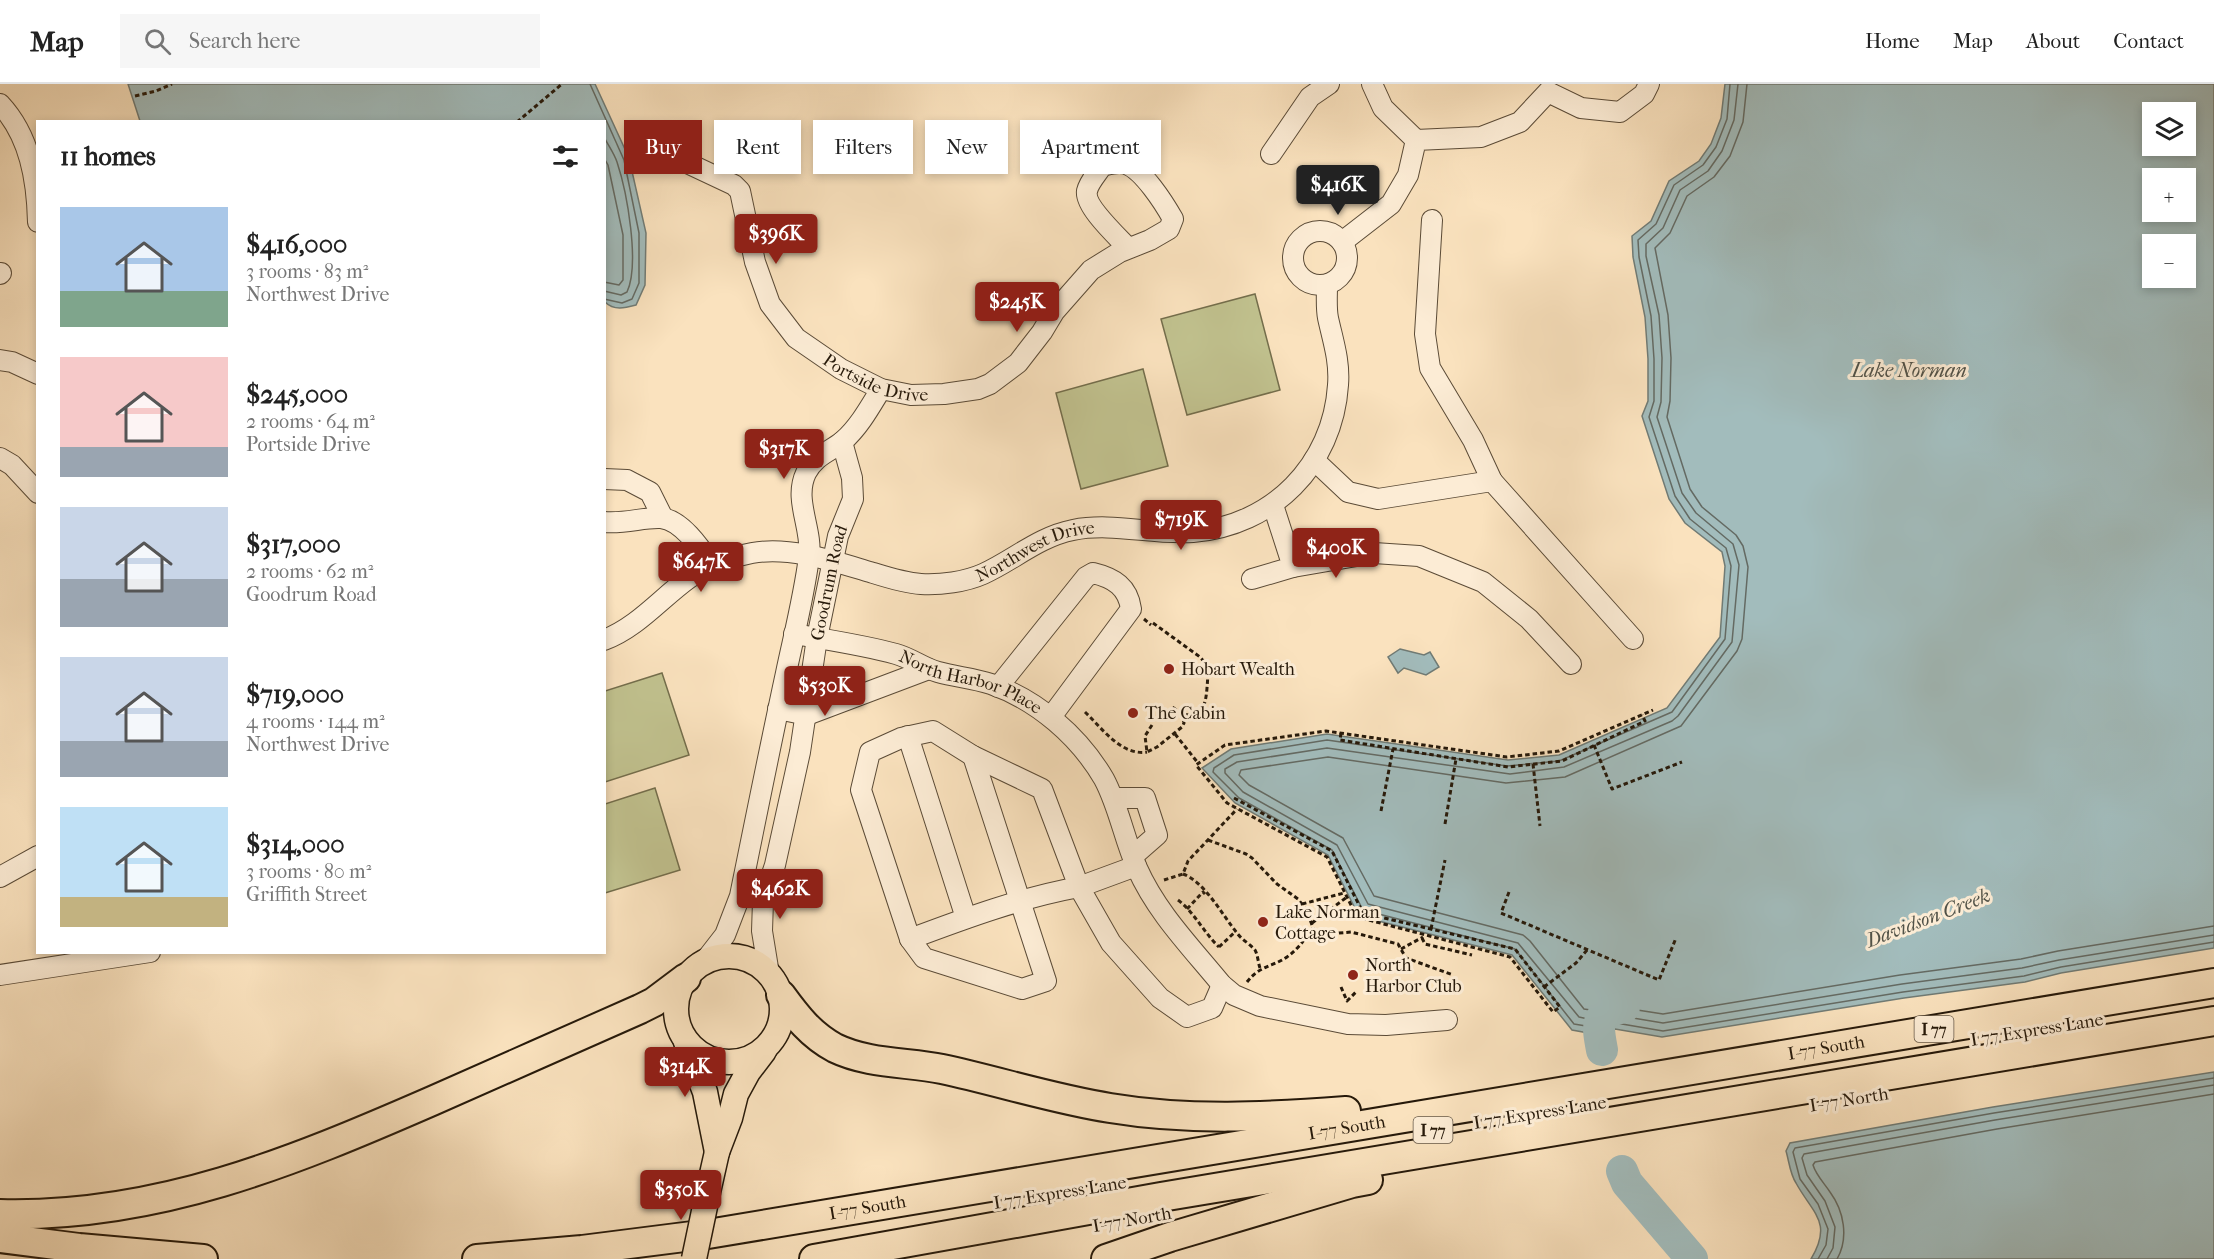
<!DOCTYPE html>
<meta charset="utf-8">
<style>
:root{--surface:#fff;--page:#f6f6f6;--text:#222;--muted:#767676;--line:#e0e0e0;--accent:#8f2418}
body{margin:0;font-family:"IM FELL French Canon",serif;background:var(--page);color:var(--text);height:100vh;display:flex;flex-direction:column;font-size:22px;white-space:nowrap}
*{box-sizing:border-box;margin:0}
p{font-size:20px;color:var(--muted)}
.icon{flex:none;width:33px;height:33px;fill:none;stroke:currentColor;stroke-width:2;stroke-linecap:round;stroke-linejoin:round}
.map{position:relative;flex:1;overflow:hidden}
.side{position:absolute;left:36px;top:36px;width:570px;height:834px;display:flex;flex-direction:column;background:var(--surface);border-radius:0px;box-shadow:0 3px 9px #0003}
.side>*{flex:none}
.top-card{position:absolute;left:624px;top:36px;width:570px;height:54px;display:flex;gap:12px}
.controls{position:absolute;left:2142px;top:18px;display:grid;gap:12px}
.controls a{display:grid;place-items:center;width:54px;height:54px;border-radius:0px;background:var(--surface);box-shadow:0 3px 9px #0003;font-size:30px}
.price{position:absolute;translate:-50% -51px;padding:0 14px;border-radius:6px;background:var(--accent);color:#fff;font-size:20px;line-height:39px;filter:drop-shadow(0 2px 3px #0008)}
.price::after{content:'';position:absolute;left:50%;top:36px;width:18px;height:14px;margin-left:-9px;background:inherit;clip-path:polygon(0 0,100% 0,50% 100%)}
.price.on{background:#222;color:#fff}
ul{padding:0;list-style:none}
li{display:flex;align-items:center;gap:18px;height:150px;padding:0 24px}
li span{display:grid;place-items:center;flex:none;width:168px;height:120px;border-radius:0px;color:#555}
li>.icon{margin-inline-start:auto}
span .icon{width:72px;height:72px;fill:#fffc;stroke-width:1}
li b{font-size:26px}
h2{display:flex;justify-content:space-between;align-items:center;height:72px;padding:0 24px;font-size:26px}
.pill{padding:0 21px;border-radius:0px;background:var(--surface);box-shadow:0 3px 9px #0003;font-size:21px;line-height:54px}
.pill.on{background:var(--accent);color:#fff}
header{display:flex;align-items:center;gap:36px;box-sizing:border-box;height:84px;padding:0 30px;background:var(--surface);border-bottom:2px solid var(--line)}
header strong{font-size:28px}
nav{display:flex;gap:33px;margin-inline-start:auto;font-size:21px}
.search{width:420px;height:54px;background:var(--page);display:flex;align-items:center;gap:15px;box-sizing:border-box;padding:0 21px;border-radius:0px;color:var(--muted);font-size:22px}
.map>svg:first-child{display:block}
.green{fill:#c1c28f;stroke:#746e4c;stroke-width:1.5}
.water{fill:#a2bcbc;stroke:#707b75;stroke-width:1.5;fill-rule:evenodd}
.lines{fill:none;stroke-linecap:round;stroke-linejoin:round}
.shore{stroke:#646a63;stroke-width:1.5}
.river{stroke:#a2bcbc;stroke-width:32}
.minor-casing{stroke:#5b4b37;stroke-width:22}
.major-casing{stroke:#26190a;stroke-width:27}
.highway-casing{stroke:#26190a;stroke-width:32}
.path{stroke:#26190a;stroke-width:3;stroke-dasharray:4.5 3;stroke-linecap:butt}
.minor{stroke:#fcecd5;stroke-width:20}
.major{stroke:#fae2be;stroke-width:24}
.highway{stroke:#fae2be;stroke-width:28}
.major-bridge-casing{stroke:#26190a;stroke-width:27;stroke-linecap:butt}
.major-bridge{stroke:#fae2be;stroke-width:24}
.poi-dot{fill:#8f2418;stroke:#fcecd5;stroke-width:2}
.labels{text-anchor:middle;dominant-baseline:central;stroke-width:6;stroke-linejoin:round;paint-order:stroke}
.shield{fill:#fcecd5;stroke:#665847;stroke-width:1.5}
.shield-label{font-size:16px;font-weight:bold;fill:#26190a}
.street-label{font-size:18px;fill:#26190a;stroke:#fcecd5}
.poi-label{font-size:18px;fill:#26190a;stroke:#fcecd5;text-anchor:start}
.water-label{font-size:20px;font-style:italic;fill:#515248;stroke:#fcecd5}
</style>
<header>
<strong>Map</strong>
<div class="search"><svg class="icon" aria-label="search" viewBox="0 0 24 24"><circle cx="10" cy="10" r="6"/><path d="M15 15l6 6"/></svg>Search here</div>
<nav><a>Home</a><a>Map</a><a>About</a><a>Contact</a></nav>
</header>
<div class="map">
<svg width="2214" height="1175" viewBox="0 0 2214 1175">
<rect width="100%" height="100%" fill="#fae2be"/>
<filter id="stains"><feTurbulence type="fractalNoise" baseFrequency=".00333" numOctaves="4"/><feColorMatrix values="0 0 0 0 .2 0 0 0 0 .09 0 0 0 0 .02 0 0 0 .5 -.17"/></filter>
<radialGradient id="worn" r=".72"><stop offset=".6" stop-color="#630" stop-opacity="0"/><stop offset="1" stop-color="#630" stop-opacity=".3"/></radialGradient>
<g class="green">
<path d="M1255 210 1280 306 1187 331 1161 235Z"/>
<path d="M1143 285 1168 382 1081 405 1056 309Z"/>
<path d="M662 589 689 671 605 698V607Z"/>
<path d="M655 704 680 786 605 809V720Z"/>
</g>
<g class="water">
<path d="M128 0H595L629 74 646 149 645 201 636 221C625 224 614 227 605 218L604 38 140 37Z"/>
<path d="M1725 0H2214V864L2061 889 2025 898 1904 914 1662 953 1615 945 1599 951 1572 946 1512 871 1359 832 1328 771 1235 719 1202 684 1231 665 1327 650 1508 676 1559 671 1667 624 1720 553 1725 482 1722 468 1685 439 1669 415 1642 332 1648 317V275L1645 233 1633 173 1632 152 1651 137 1669 97 1699 77 1711 60 1721 34ZM2186 28V62H2152V28ZM2186 94V128H2152V94ZM2152 160H2186V194H2152Z"/>
<path d="M1400 565 1424 571 1430 568 1439 583 1426 591 1404 584 1398 589 1388 573Z"/>
<path d="M2214 988V1175H1811C1833 1138 1813 1130 1796 1099 1790 1090 1789 1077 1786 1067L1790 1059 1993 1023Z"/>
</g>
<g class="lines">
<g class="shore">
<path d="M590 0 624 76 639 149V199L632 215 622 219 604 215"/>
<path d="M1730 0 1727 35 1716 63 1703 81 1674 101 1656 140 1638 156 1639 173 1651 232 1654 275V317L1649 333 1675 412 1690 435 1726 464 1731 482 1725 555 1672 628 1559 677 1507 682 1327 656 1234 671 1214 684 1213 688 1239 714 1332 766 1363 826 1515 865 1574 940 1598 944 1616 939 1663 947 1903 908 2024 892 2061 883 2214 858"/>
<path d="M1738 0 1734 36 1722 67 1708 87 1680 106 1663 144 1646 160V172L1659 231 1662 274 1661 318 1657 333 1682 409 1696 429 1733 460 1739 481 1732 558 1678 632 1672 637 1564 683 1510 690 1327 664 1237 678 1225 685V689L1243 708 1337 761 1368 820 1518 859 1579 933 1597 937 1615 931 1663 939 1902 900 2022 884 2059 876 2214 851"/>
<path d="M1747 0 1743 38 1730 72 1714 93 1687 112 1670 149 1655 164 1668 231 1671 274 1670 317 1667 333 1690 405 1702 423 1736 451 1743 462 1748 483 1742 555 1737 567 1681 642 1565 693 1506 699 1328 673 1241 686 1239 691 1249 701 1343 754 1374 812 1523 851 1530 857 1584 925 1597 927 1618 923 1663 930 1900 891 2021 875 2058 867 2214 842"/>
<path d="M604 53C608 61 614 69 617 78 627 108 640 180 627 208L621 211 604 207"/>
<path d="M604 74 608 81 623 151V196L619 201 604 198"/>
<path d="M1818 1175 1826 1161 1828 1145 1818 1120 1800 1095 1793 1068 1795 1064 1994 1029 2214 994"/>
<path d="M1827 1175 1833 1164 1835 1143 1825 1117 1807 1091 1802 1074 1804 1070 1995 1036 2214 1001"/>
<path d="M1837 1175C1849 1154 1844 1127 1830 1108 1824 1099 1816 1091 1813 1081L1815 1078 1997 1045 2214 1010"/>
</g>
<g class="river">
<path d="M1602 966C1597 939 1595 930 1624 923"/>
<path d="M1622 1087 1627 1099 1692 1175"/>
</g>
<defs>
<g id="minor">
<path d="M1372 0 1383 24 1416 56"/>
<path d="M0 20C30 52 37 96 38 138"/>
<path d="M1271 70 1310 13 1329 0"/>
<path id="s1" d="M683 77 734 101 740 107 755 178 770 220 796 254 841 285 881 305 911 311 944 310 978 305 990 300 1018 279 1042 248 1054 228 1091 186 1120 168 1150 156 1169 145 1173 135C1164 119 1143 86 1126 80 1118 77 1110 80 1102 82 1097 90 1089 98 1087 107 1084 122 1118 153 1128 164"/>
<path d="M1432 136 1425 250 1430 284 1473 356 1492 397"/>
<circle cx="1320" cy="174" r="27"/>
<path d="M1342 158 1391 120 1408 91 1416 56 1481 53 1520 38 1548 8 1581 24 1620 28 1644 10 1649 0"/>
<path d="M0 190 1 189"/>
<path d="M0 276 12 278 38 290"/>
<path d="M0 374 12 381 38 409"/>
<path d="M1314 376 1348 408 1378 415 1492 397 1633 555"/>
<path d="M604 395 627 396 650 408 663 434"/>
<path d="M604 438C626 440 643 433 661 434 682 436 701 465 712 481"/>
<path d="M1293 483 1374 469 1419 472 1483 498 1529 535 1571 580"/>
<path d="M1252 495 1293 483 1273 421"/>
<path id="s2" d="M794 550C828 556 863 561 896 570 911 574 923 584 938 588 956 593 973 594 991 600 1037 616 1079 652 1104 695 1119 723 1124 755 1137 784 1157 829 1191 863 1222 901L1234 911 1260 922 1348 940 1386 941 1447 936"/>
<path id="s3" d="M604 556C638 543 661 514 689 494 708 481 730 473 752 469 790 462 833 477 870 488 886 493 904 499 921 500 941 501 965 498 983 490 1014 476 1038 453 1073 446 1113 438 1152 451 1193 448 1272 442 1333 381 1338 301 1340 277 1333 257 1328 234 1326 224 1327 212 1327 201"/>
<path d="M998 603 1086 493 1093 489C1114 494 1128 503 1131 525L1051 633"/>
<path d="M778 625 807 631 929 585"/>
<path d="M933 647 973 672 1042 705 1079 803C1020 814 966 834 910 855L861 706 870 668 901 654Z"/>
<path d="M908 652 966 834"/>
<path d="M1113 714H1145L1157 751 1133 772"/>
<path d="M1136 782 1079 803 1111 859 1160 914 1187 933 1212 924 1222 901"/>
<path d="M0 793 38 772"/>
<path d="M910 855 924 874 1022 905 1046 897 973 672"/>
<path d="M704 878 725 851 740 812C755 738 770 663 786 589 794 551 804 512 809 473 813 445 793 416 806 389 815 371 830 368 843 357 859 343 870 323 881 305"/>
<path id="s4" d="M769 890 762 847 763 817 775 781 800 668 817 554 838 452 853 415 852 394 842 358"/>
<path d="M0 891 150 868"/>
</g>
<g id="major">
<circle cx="729" cy="925" r="53"/>
<path d="M686 958 705 1008 717 1068"/>
<path d="M708 1108 717 1068 730 1034 736 1010 748 988 764 967"/>
</g>
<g id="highway">
<path d="M781 911C797 933 811 951 835 964 868 980 907 978 942 985 998 997 1053 1015 1110 1024 1188 1037 1267 1033 1346 1027"/>
<path d="M0 1130C157 1134 292 1078 432 1017 501 986 571 956 640 925L654 918 686 894"/>
<path d="M0 1154 79 1164 203 1175"/>
<path id="s5" d="M477 1175 582 1166 708 1150 2214 899"/>
<path d="M814 1175 1161 1113 2214 937"/>
<path d="M1106 1175 1170 1153 1352 1099 1368 1096"/>
</g>
</defs>
<use href="#minor" class="minor-casing"/>
<use href="#major" class="major-casing"/>
<use href="#highway" class="highway-casing"/>
<g class="path">
<path d="M135 12 156 7 172 0"/>
<path d="M517 38 562 0"/>
<path d="M1144 535 1151 541"/>
<path d="M1153 539 1200 573C1209 582 1208 592 1207 604 1205 631 1196 640 1172 623"/>
<path d="M1085 628C1102 644 1121 672 1147 668"/>
<path d="M1152 641 1145 652 1147 668 1157 663 1182 643 1184 639 1182 630"/>
<path d="M1341 649 1340 656 1508 683 1562 677 1645 637 1642 631"/>
<path d="M1175 650 1198 679"/>
<path d="M1594 661 1612 705 1682 678"/>
<path d="M1533 680 1540 742"/>
<path d="M1234 714 1332 767 1363 829 1515 865 1560 923 1553 928 1510 873 1357 833 1327 773 1227 719 1196 681 1225 661 1326 647 1507 673 1559 667 1653 626"/>
<path d="M1381 727 1393 665"/>
<path d="M1445 740 1456 675"/>
<path d="M1208 756 1246 770 1252 774 1277 800 1298 815 1307 827 1313 844 1321 852 1327 853 1339 849 1351 848 1398 860 1406 874 1453 891"/>
<path d="M1183 790C1205 798 1223 832 1237 849 1242 856 1250 860 1255 866 1258 871 1258 879 1260 884"/>
<path d="M1164 796 1183 790 1188 777 1237 725"/>
<path d="M1509 808 1501 829 1659 896 1676 854"/>
<path d="M1178 816C1195 829 1204 849 1219 863"/>
<path d="M1302 820 1344 809"/>
<path d="M1187 825 1203 808 1205 810"/>
<path d="M1312 839 1347 813"/>
<path d="M1431 845 1445 776"/>
<path d="M1422 854 1425 860 1472 871"/>
<path d="M1219 863 1235 848"/>
<path d="M1401 865 1423 853"/>
<path d="M1247 898C1259 882 1272 883 1287 873 1298 865 1306 854 1313 844"/>
<path d="M1341 903 1347 917 1357 907"/>
<path d="M1544 903 1576 879 1587 866"/>
</g>
<use href="#minor" class="minor"/>
<use href="#major" class="major"/>
<use href="#highway" class="highway"/>
<defs>
<path id="major-bridge" d="M694 1175 708 1108"/>
</defs>
<use href="#major-bridge" class="major-bridge-casing"/>
<use href="#major-bridge" class="major-bridge"/>
</g>
<g class="poi-dot">
<circle cx="1169" cy="585" r="6"/>
<circle cx="1133" cy="629" r="6"/>
<circle cx="1263" cy="838" r="6"/>
<circle cx="1353" cy="891" r="6"/>
</g>
<g class="labels">
<g class="shield">
<rect x="1914.5" y="932" width="39" height="26" rx="4.5"/>
<rect x="1413.5" y="1033" width="39" height="26" rx="4.5"/>
</g>
<g class="shield-label">
<text x="1934" y="945">I 77</text>
<text x="1433" y="1046">I 77</text>
</g>
<g class="street-label">
<text stroke="none"><textPath href="#s1" startOffset="316">Portside Drive</textPath></text>
<text stroke="none"><textPath href="#s3" startOffset="468">Northwest Drive</textPath></text>
<text stroke="none"><textPath href="#s4" startOffset="399">Goodrum Road</textPath></text>
<text stroke="none"><textPath href="#s2" startOffset="184">North Harbor Place</textPath></text>
<text transform="translate(2037 946) rotate(-9)">I 77 Express Lane</text>
<text stroke="none"><textPath href="#s5" startOffset="1366">I-77 South</textPath></text>
<text transform="translate(1849 1016) rotate(-9)">I-77 North</text>
<text transform="translate(1540 1029) rotate(-9)">I 77 Express Lane</text>
<text stroke="none"><textPath href="#s5" startOffset="880">I-77 South</textPath></text>
<text transform="translate(1060 1109) rotate(-9)">I 77 Express Lane</text>
<text stroke="none"><textPath href="#s5" startOffset="394">I-77 South</textPath></text>
<text transform="translate(1132 1136) rotate(-10)">I-77 North</text>
</g>
<g class="poi-label">
<text x="1181" y="585">Hobart Wealth</text>
<text x="1145" y="629">The Cabin</text>
<text x="1275" y="828">Lake Norman<tspan x="1275" dy="21">Cottage</tspan></text>
<text x="1365" y="881">North<tspan x="1365" dy="21">Harbor Club</tspan></text>
</g>
<g class="water-label">
<text x="1909" y="286">Lake Norman</text>
<text transform="translate(1928 834) rotate(-21)">Davidson Creek</text>
</g>
</g>
<rect width="100%" height="100%" filter="url(#stains)"/>
<rect width="100%" height="100%" fill="url(#worn)"/>
</svg>
<div class="controls">
<a><svg class="icon" aria-label="layers" viewBox="0 0 24 24"><path d="M12 4l9 5-9 5-9-5zM3 14l9 5 9-5"/></svg></a>
<a>+</a>
<a>−</a>
</div>
<b class="price on" style="left:1338px;top:132px">$416K</b>
<b class="price" style="left:776px;top:181px">$396K</b>
<b class="price" style="left:1017px;top:249px">$245K</b>
<b class="price" style="left:784px;top:396px">$317K</b>
<b class="price" style="left:1181px;top:467px">$719K</b>
<b class="price" style="left:1336px;top:495px">$400K</b>
<b class="price" style="left:701px;top:509px">$647K</b>
<b class="price" style="left:825px;top:633px">$530K</b>
<b class="price" style="left:780px;top:836px">$462K</b>
<b class="price" style="left:685px;top:1014px">$314K</b>
<b class="price" style="left:681px;top:1137px">$350K</b>
<div class="top-card">
<a class="pill on">Buy</a>
<a class="pill">Rent</a>
<a class="pill">Filters</a>
<a class="pill">New</a>
<a class="pill">Apartment</a>
</div>
<section class="side">
<h2>11 homes<svg class="icon" aria-label="filters" viewBox="0 0 24 24"><path d="M4 7h16M4 17h16"/><circle cx="9" cy="7" r="2"/><circle cx="15" cy="17" r="2"/></svg></h2>
<ul>
<li><span style="background:linear-gradient(#a9c7e8 70%,#7fa58c 0)"><svg class="icon" aria-label="home" viewBox="0 0 24 24"><path d="M3 11l9-7 9 7M6 9v11h12V9"/></svg></span><div><b>$416,000</b><p>3 rooms · 83 m²</p><p>Northwest Drive</p></div></li>
<li><span style="background:linear-gradient(#f6c9c9 75%,#9aa5b1 0)"><svg class="icon" aria-label="home" viewBox="0 0 24 24"><path d="M3 11l9-7 9 7M6 9v11h12V9"/></svg></span><div><b>$245,000</b><p>2 rooms · 64 m²</p><p>Portside Drive</p></div></li>
<li><span style="background:linear-gradient(#c9d6e8 60%,#9aa5b1 0)"><svg class="icon" aria-label="home" viewBox="0 0 24 24"><path d="M3 11l9-7 9 7M6 9v11h12V9"/></svg></span><div><b>$317,000</b><p>2 rooms · 62 m²</p><p>Goodrum Road</p></div></li>
<li><span style="background:linear-gradient(#c9d6e8 70%,#9aa5b1 0)"><svg class="icon" aria-label="home" viewBox="0 0 24 24"><path d="M3 11l9-7 9 7M6 9v11h12V9"/></svg></span><div><b>$719,000</b><p>4 rooms · 144 m²</p><p>Northwest Drive</p></div></li>
<li><span style="background:linear-gradient(#bfe0f5 75%,#c2b280 0)"><svg class="icon" aria-label="home" viewBox="0 0 24 24"><path d="M3 11l9-7 9 7M6 9v11h12V9"/></svg></span><div><b>$314,000</b><p>3 rooms · 80 m²</p><p>Griffith Street</p></div></li>
</ul>
</section>
</div>
